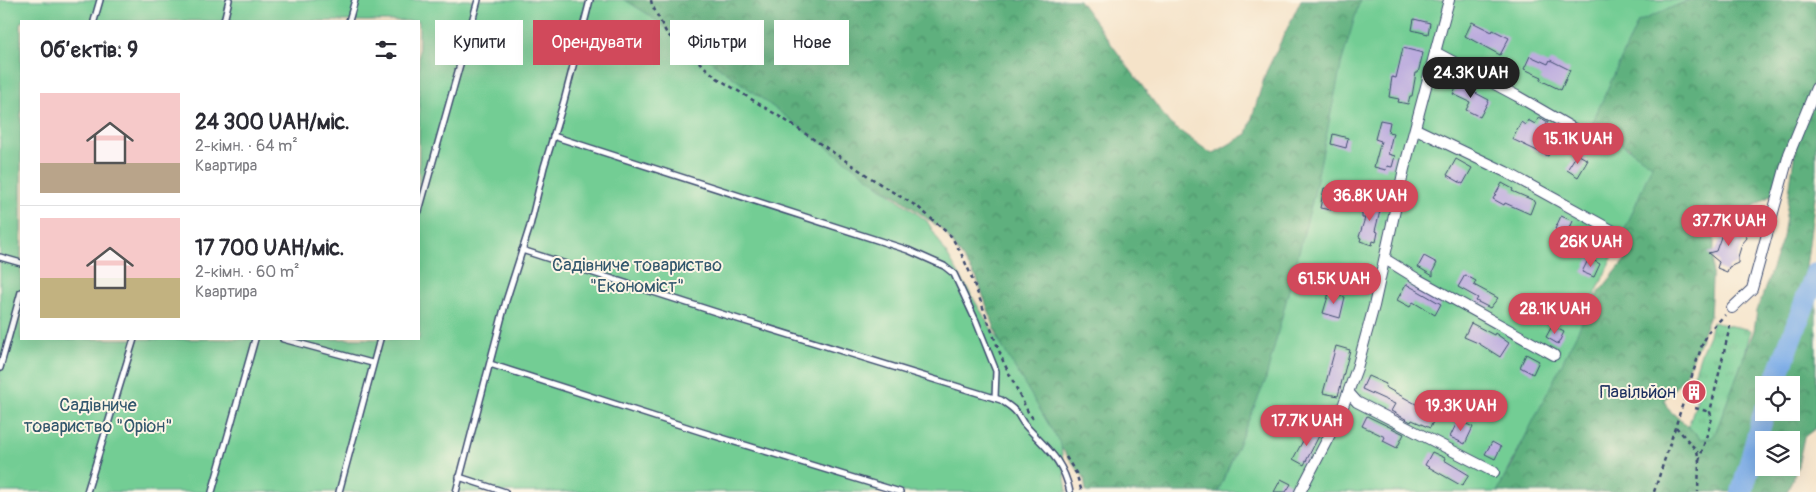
<!DOCTYPE html>
<html lang="uk">
<meta charset="utf-8">
<style>
:root{--surface:#fff;--page:#f7f7f7;--text:#2b2b33;--muted:#7c7c81;--line:#e1e1e2;--accent:#d1495b}
body{margin:0;font-family:Pangolin,sans-serif;background:var(--page);color:var(--text);height:100vh;display:flex;flex-direction:column;font-size:19px;white-space:nowrap}
*{box-sizing:border-box;margin:0}
p{font-size:16px;color:var(--muted)}
.icon{flex:none;width:28px;height:28px;fill:none;stroke:currentColor;stroke-width:2;stroke-linecap:round;stroke-linejoin:round}
.map{position:relative;flex:1;overflow:hidden}
.drawer{position:absolute;left:20px;top:20px;width:400px;height:320px;display:flex;flex-direction:column;background:var(--surface);border-radius:0px;box-shadow:0 5px 20px #0002}
.drawer>*{flex:none}
.guide{position:absolute;left:435px;top:20px;width:475px;height:45px;display:flex;gap:10px}
.fabs{position:absolute;left:1755px;top:376px;display:grid;gap:10px}
.fabs a{display:grid;place-items:center;width:45px;height:45px;border-radius:0px;background:var(--surface);box-shadow:0 5px 20px #0002;font-size:25px}
.price{position:absolute;translate:-50% -42px;padding:0 11px;border-radius:18px;background:var(--accent);color:#fff;font-size:16px;line-height:32px;filter:drop-shadow(0 1px 2px #0008)}
.price::after{content:'';position:absolute;left:50%;top:30px;width:15px;height:11px;margin-left:-8px;background:inherit;clip-path:polygon(0 0,100% 0,50% 100%)}
.price.on{background:#222;color:#fff}
ul{padding:0;list-style:none}
li{display:flex;align-items:center;gap:15px;height:125px;padding:0 20px}
li+li{border-top:1px solid var(--line)}
li span{display:grid;place-items:center;flex:none;width:140px;height:100px;border-radius:0px;color:#555}
li>.icon{margin-inline-start:auto}
span .icon{width:60px;height:60px;fill:#fffc;stroke-width:1}
li b{font-size:21px}
h2{display:flex;justify-content:space-between;align-items:center;height:60px;padding:0 20px;font-size:21px}
.chip{padding:0 18px;border-radius:0px;background:var(--surface);box-shadow:0 5px 20px #0002;font-size:18px;line-height:45px}
.chip.on{background:var(--accent);color:#fff}
.map>svg:first-child{display:block}
.grass{fill:url(#grass-tufts);stroke:#477e79}
.forest{fill:url(#forest-crowns);stroke:#3c706e;fill-rule:evenodd}
.garden{fill:#73cd94;stroke:#477e79;fill-rule:evenodd}
.lines{fill:none;stroke-linecap:round;stroke-linejoin:round}
.river{stroke:#7dade8;stroke-width:22}
.building{fill:#bcacde}
.lane-casing{stroke:#3c4a6e;stroke-width:8}
.street-casing{stroke:#3c4a6e;stroke-width:12}
.path{stroke:#3c4a6e;stroke-width:2.5;stroke-dasharray:4 4;stroke-linecap:butt}
.lane{stroke:#fff;stroke-width:5}
.street{stroke:#fff;stroke-width:10}
.labels{text-anchor:middle;dominant-baseline:central;stroke-width:4;stroke-linejoin:round;paint-order:stroke}
.park-label{font-size:18px;fill:#31566c;stroke:#fcf5e5}
.poi-label{font-size:18px;fill:#1b2f5e;stroke:#fcf5e5;text-anchor:end}
</style>
<div class="map">
<svg width="1816" height="492" viewBox="0 0 1816 492">
<defs>
<pattern id="grass-tufts" width="24" height="20" patternUnits="userSpaceOnUse" patternTransform="scale(1.25)"><rect width="24" height="20" fill="#73cd94"/><path d="M3 7l-1-3M5 7V3M7 7l1-3M15 17l-1-3M17 17v-4M19 17l1-3" fill="none" stroke="#63b082"/></pattern>
<pattern id="forest-crowns" width="20" height="18" patternUnits="userSpaceOnUse" patternTransform="scale(1.25)"><rect width="20" height="18" fill="#5eb07e"/><path d="M2 6a3 3 0 1 1 6 0M12 15a3 3 0 1 1 6 0" fill="none" stroke="#4d906a"/></pattern>
</defs>
<rect width="100%" height="100%" fill="#fcf5e5"/>
<filter id="ink" filterUnits="userSpaceOnUse"><feTurbulence type="fractalNoise" baseFrequency=".02" numOctaves="2"/><feDisplacementMap in="SourceGraphic" scale="10" xChannelSelector="R" yChannelSelector="G"/><feConvolveMatrix kernelMatrix="1 2 1 2 8 2 1 2 1" color-interpolation-filters="sRGB"/></filter>
<filter id="wash" filterUnits="userSpaceOnUse"><feTurbulence type="fractalNoise" baseFrequency=".0096" numOctaves="4" result="noise"/><feDisplacementMap in="SourceGraphic" scale="20" xChannelSelector="R" yChannelSelector="G"/><feGaussianBlur stdDeviation="1.12" result="paint"/><feColorMatrix in="noise" values="0 0 0 0 0 0 0 0 0 0 0 0 0 0 0 0 0 1.4 0 .05"/><feComposite in="paint" operator="in"/></filter>
<g filter="url(#wash)">
<rect width="100%" height="100%" fill="#f5e3c9"/>
<path class="grass" d="M1712 322 1751 330 1725 433 1718 438 1699 441 1687 430 1701 387 1691 384 1701 353 1709 335Z"/>
<g class="forest">
<path d="M623 0H1079L1170 124 1212 154 1247 134 1266 72 1301 0H1365L1302 292 1222 492H1086L1084 478 1035 413 1004 354 977 279 944 231 899 198 801 136Z"/>
<path d="M1605 0H1816V75L1772 195 1715 230 1710 316 1686 375 1664 400 1668 409 1702 439 1711 438 1715 434 1754 330 1757 311 1783 237 1796 142 1816 98V189L1800 315 1784 336 1771 385H1764V412L1741 458 1732 492H1497L1513 463 1555 371 1558 344 1628 256 1612 210 1644 167 1628 146 1597 148 1584 128Z"/>
<path d="M1816 282V428L1804 437 1798 466 1787 492H1742L1753 482 1751 474 1765 413 1791 412V385H1777L1785 367 1797 329 1806 313V300L1814 289ZM1764 440H1791V468H1764Z"/>
</g>
<g class="garden">
<path d="M0 0H625L646 13 927 221 1061 445 1067 492H0ZM21 21H419V339H21Z"/>
<path d="M1360 0H1689L1638 22 1592 123 1652 165C1607 277 1552 384 1497 492H1218L1265 382 1313 198 1342 61Z"/>
</g>
<g class="lines">
<g class="river">
<path d="M1774 385 1816 273"/>
<path d="M1742 492 1764 412"/>
</g>
</g>
<g id="blocks">
<g class="building">
<path d="M1414 19 1430 23 1428 34 1412 30Z"/>
<path d="M1472 22 1492 32 1493 30 1509 38 1500 55 1465 36Z"/>
<path d="M1403 48 1423 53 1418 73H1416L1412 96H1410L1408 104 1398 102 1399 99 1389 97 1392 77 1396 78Z"/>
<path d="M1530 56 1548 64 1550 60 1570 70 1561 90 1540 80 1542 77 1524 69Z"/>
<path d="M1460 81 1469 85 1468 89 1489 100 1480 117 1466 110 1470 102 1453 94Z"/>
<path d="M1539 117 1548 122 1545 127 1563 136 1559 145 1554 143 1548 156 1512 139 1521 122 1525 125 1528 120 1535 124Z"/>
<path d="M1380 120 1390 122 1388 132 1393 133 1388 154 1395 156 1392 167 1387 166 1386 170 1374 167 1381 141 1375 139Z"/>
<path d="M1333 134 1348 138 1346 148 1331 144Z"/>
<path d="M1577 154 1588 160 1578 177 1567 170Z"/>
<path d="M1456 159 1472 168 1463 184 1447 175Z"/>
<path d="M1502 183 1513 189 1512 191 1535 201 1530 214 1505 203 1504 205 1493 199Z"/>
<path d="M1324 188 1335 190 1331 210 1320 208Z"/>
<path d="M1366 199 1382 203 1375 231 1378 232 1376 242 1373 241 1372 245 1360 241 1361 238 1359 237 1365 218H1362V214Z"/>
<path d="M1561 216 1573 221 1567 235 1555 229Z"/>
<path d="M1737 224 1741 232H1744L1747 238 1742 244 1738 257V263L1729 267 1727 272 1717 268 1719 262 1708 253 1716 251 1722 234 1718 227 1726 226 1732 228Z"/>
<path d="M1424 256 1437 263 1433 271V276L1418 267Z"/>
<path d="M1589 258 1600 264 1594 277 1582 272Z"/>
<path d="M1465 275 1476 281 1474 285 1498 298 1490 308 1476 301 1478 298 1458 287Z"/>
<path d="M1406 284 1441 304 1435 315 1413 302 1410 307 1397 300Z"/>
<path d="M1329 293 1345 297 1340 318 1323 313Z"/>
<path d="M1471 323 1494 335 1495 333 1509 343 1500 357 1478 343 1464 337Z"/>
<path d="M1552 326 1564 332 1558 344 1546 337Z"/>
<path d="M1336 346 1350 350 1338 396 1323 393Z"/>
<path d="M1526 354 1539 361 1533 374 1520 367Z"/>
<path d="M1368 376 1386 384 1385 387 1436 415 1430 428 1412 420 1411 422 1391 411 1395 404 1362 389Z"/>
<path d="M1691 384 1701 387 1696 400 1687 396Z"/>
<path d="M1367 416 1404 434 1397 448 1383 441 1385 437 1362 426Z"/>
<path d="M1458 420 1473 427 1465 444 1450 437Z"/>
<path d="M1310 428 1320 434 1304 465 1293 459Z"/>
<path d="M1492 442 1501 447 1495 459 1485 454Z"/>
<path d="M1432 452 1445 458 1444 460 1469 475 1462 486 1425 465Z"/>
<path d="M1281 479 1291 484 1286 492H1274Z"/>
</g>
</g>
</g>
<g filter="url(#ink)">
<use href="#blocks" fill-opacity="0" stroke="#3c4a6e" stroke-width="1"/>
<g class="lines">
<defs>
<g id="lane">
<path d="M94 21 100 0"/>
<path d="M224 21 229 0"/>
<path d="M349 21 355 0"/>
<path d="M553 136 908 250 944 266 954 274 976 321 996 371 995 398"/>
<path d="M419 211 478 0"/>
<path d="M522 250 725 315 1001 400C1006 404 1012 407 1016 412 1020 416 1021 421 1025 425 1046 448 1063 459 1070 492"/>
<path d="M0 257 21 263"/>
<path d="M283 339 372 363"/>
<path d="M490 364 702 432 900 492"/>
<path d="M0 368 21 292"/>
<path d="M459 477 505 492"/>
<path d="M87 492 134 339"/>
<path d="M212 492 255 339"/>
<path d="M339 492 380 339"/>
<path d="M456 492 506 301 530 226 544 167 564 101 590 0"/>
</g>
<g id="street">
<path d="M1435 52 1517 96 1588 137"/>
<path d="M1416 129 1506 172 1615 232"/>
<path d="M1385 259 1419 280 1554 355"/>
<path d="M1732 308 1752 289 1789 154 1816 88"/>
<path d="M1349 393 1357 402 1494 472"/>
<path d="M1300 492 1339 417 1357 368 1374 306 1404 169 1449 0"/>
</g>
</defs>
<use href="#lane" class="lane-casing"/>
<use href="#street" class="street-casing"/>
<g class="path">
<path d="M651 0 652 5 667 34 717 78 785 120 886 188 918 207 951 236 960 251 970 273 1003 361 1028 412 1035 421"/>
<path d="M1695 408 1710 412"/>
<path d="M1676 427 1697 451 1699 461 1698 492"/>
<path d="M1066 457 1076 473 1082 492"/>
<path d="M1699 461 1712 418 1710 412 1730 326"/>
<path d="M1654 492 1702 345 1709 331 1725 315"/>
</g>
<use href="#lane" class="lane"/>
<use href="#street" class="street"/>
</g>
</g>
<defs>
<symbol id="building-disc" viewBox="-11 -11 22 22"><circle r="9.5" fill="#d1495b" stroke="#fcf5e5"/><path d="M-4-6H4V6H1V3H-1V6H-4ZM-2.5-4.3h1.7v1.8h-1.7ZM.8-4.3h1.7v1.8H.8ZM-2.5-1h1.7V.8h-1.7ZM.8-1h1.7V.8H.8Z" fill="#fff"/></symbol>
</defs>
<g fill-rule="evenodd">
<use href="#building-disc" x="1680" y="378" width="28" height="28"/>
</g>
<g class="labels">
<g class="park-label">
<text x="637" y="265">Садівниче товариство<tspan x="637" dy="21">"Економіст"</tspan></text>
<text x="98" y="405">Садівниче<tspan x="98" dy="21">товариство "Оріон"</tspan></text>
</g>
<g class="poi-label">
<text x="1676" y="392">Павільйон</text>
</g>
</g>
</svg>
<div class="fabs">
<a><svg class="icon" aria-label="locate" viewBox="0 0 24 24"><circle cx="12" cy="12" r="6"/><path d="M12 2v4M12 18v4M2 12h4M18 12h4"/></svg></a>
<a><svg class="icon" aria-label="layers" viewBox="0 0 24 24"><path d="M12 4l9 5-9 5-9-5zM3 14l9 5 9-5"/></svg></a>
</div>
<b class="price on" style="left:1471px;top:99px">24.3K UAH</b>
<b class="price" style="left:1578px;top:165px">15.1K UAH</b>
<b class="price" style="left:1370px;top:222px">36.8K UAH</b>
<b class="price" style="left:1729px;top:247px">37.7K UAH</b>
<b class="price" style="left:1591px;top:268px">26K UAH</b>
<b class="price" style="left:1334px;top:305px">61.5K UAH</b>
<b class="price" style="left:1555px;top:335px">28.1K UAH</b>
<b class="price" style="left:1461px;top:432px">19.3K UAH</b>
<b class="price" style="left:1307px;top:447px">17.7K UAH</b>
<div class="guide">
<a class="chip">Купити</a>
<a class="chip on">Орендувати</a>
<a class="chip">Фільтри</a>
<a class="chip">Нове</a>
</div>
<section class="drawer">
<h2>Об’єктів: 9<svg class="icon" aria-label="filters" viewBox="0 0 24 24"><path d="M4 7h16M4 17h16"/><circle cx="9" cy="7" r="2"/><circle cx="15" cy="17" r="2"/></svg></h2>
<ul>
<li><span style="background:linear-gradient(#f6c9c9 70%,#b9a48a 0)"><svg class="icon" aria-label="home" viewBox="0 0 24 24"><path d="M3 11l9-7 9 7M6 9v11h12V9"/></svg></span><div><b>24 300 UAH/міс.</b><p>2-кімн. · 64 m²</p><p>Квартира</p></div></li>
<li><span style="background:linear-gradient(#f6c9c9 60%,#c2b280 0)"><svg class="icon" aria-label="home" viewBox="0 0 24 24"><path d="M3 11l9-7 9 7M6 9v11h12V9"/></svg></span><div><b>17 700 UAH/міс.</b><p>2-кімн. · 60 m²</p><p>Квартира</p></div></li>
</ul>
</section>
</div>
